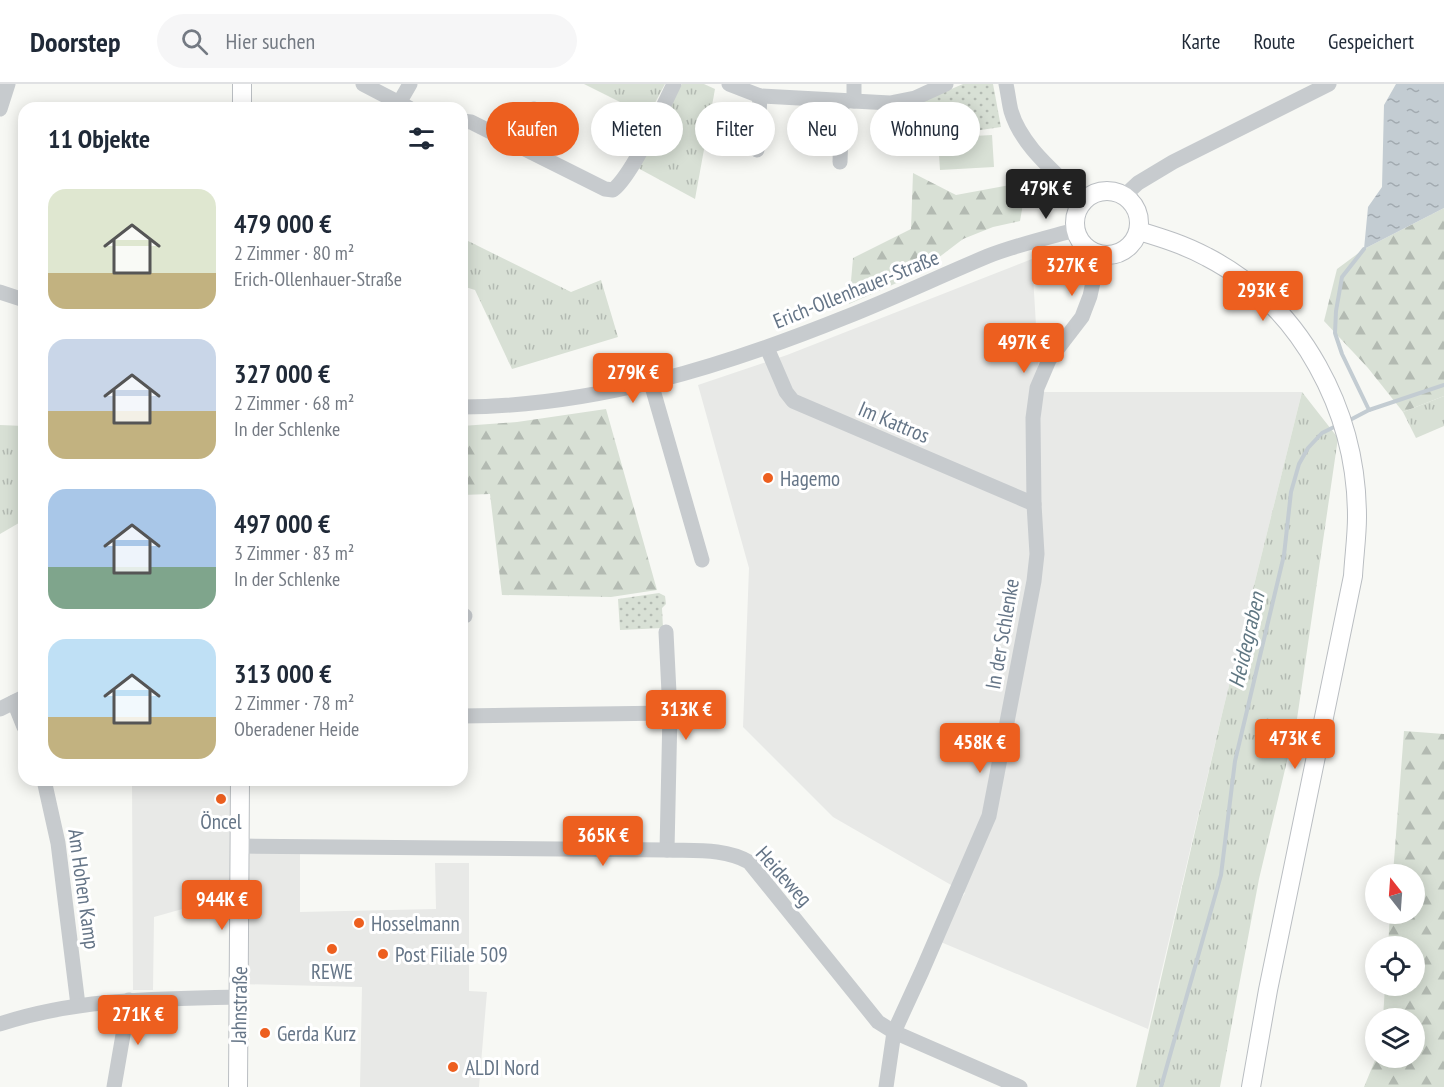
<!DOCTYPE html>
<html lang="de">
<meta charset="utf-8">
<style>
:root{--surface:#fff;--page:#f6f6f7;--text:#1f2937;--muted:#747a83;--line:#e0e1e3;--accent:#ed5f1f}
body{margin:0;font-family:"PT Sans Narrow",sans-serif;background:var(--page);color:var(--text);height:100vh;display:flex;flex-direction:column;font-size:22px;white-space:nowrap}
*{box-sizing:border-box;margin:0}
p{font-size:20px;color:var(--muted)}
.icon{flex:none;width:33px;height:33px;fill:none;stroke:currentColor;stroke-width:2;stroke-linecap:round;stroke-linejoin:round}
.map{position:relative;flex:1;overflow:hidden}
.side{position:absolute;left:18px;top:18px;width:450px;height:684px;display:flex;flex-direction:column;background:var(--surface);border-radius:18px;box-shadow:0 3px 15px #0003}
.side>*{flex:none}
.banner{position:absolute;left:486px;top:18px;width:570px;height:54px;display:flex;gap:12px}
.needle{width:39px;rotate:343deg}
.buttons{position:absolute;left:1365px;top:780px;display:grid;gap:12px}
.buttons a{display:grid;place-items:center;width:60px;height:60px;border-radius:50%;background:var(--surface);box-shadow:0 3px 15px #0003;font-size:30px}
.price{position:absolute;translate:-50% -51px;padding:0 14px;border-radius:6px;background:var(--accent);color:#fff;font-size:20px;line-height:39px;filter:drop-shadow(0 2px 3px #0008)}
.price::after{content:'';position:absolute;left:50%;top:36px;width:18px;height:14px;margin-left:-9px;background:inherit;clip-path:polygon(0 0,100% 0,50% 100%)}
.price.on{background:#222;color:#fff}
ul{padding:0;list-style:none}
li{display:flex;align-items:center;gap:18px;height:150px;padding:0 30px}
li span{display:grid;place-items:center;flex:none;width:168px;height:120px;border-radius:18px;color:#555}
li>.icon{margin-inline-start:auto}
span .icon{width:72px;height:72px;fill:#fffc;stroke-width:1}
li b{font-size:26px}
h2{display:flex;justify-content:space-between;align-items:center;height:72px;padding:0 30px;font-size:26px}
.tag{padding:0 21px;border-radius:27px;background:var(--surface);box-shadow:0 3px 15px #0003;font-size:21px;line-height:54px}
.tag.on{background:var(--accent);color:#fff}
header{display:flex;align-items:center;gap:36px;box-sizing:border-box;height:84px;padding:0 30px;background:var(--surface);border-bottom:2px solid var(--line)}
header strong{font-size:28px}
nav{display:flex;gap:33px;margin-inline-start:auto;font-size:21px}
.search{width:420px;height:54px;background:var(--page);display:flex;align-items:center;gap:15px;box-sizing:border-box;padding:0 21px;border-radius:33px;color:var(--muted);font-size:22px}
.map>svg:first-child{display:block}
.built{fill:#e8e9e7}
.grass{fill:url(#grass-tufts)}
.forest{fill:url(#forest-firs)}
.park{fill:url(#park-dots)}
.garden{fill:#d8e0d5}
.water{fill:url(#water-ripples)}
.lines{fill:none;stroke-linecap:round;stroke-linejoin:round}
.stream{stroke:#c3ccd2;stroke-width:4}
.major-casing{stroke:#babec2;stroke-width:20}
.minor{stroke:#c7cbce;stroke-width:15}
.major{stroke:#fff;stroke-width:18}
.poi-dot{fill:#ed5f1f;stroke:#fff;stroke-width:2}
.labels{text-anchor:middle;dominant-baseline:central;stroke-width:6;stroke-linejoin:round;paint-order:stroke}
.street-label{font-size:21px;fill:#657587;stroke:#fff}
.poi-label{font-size:21px;fill:#657587;stroke:#fff;text-anchor:start}
.water-label{font-size:22px;font-style:italic;fill:#607783;stroke:#fff}
</style>
<header>
<strong>Doorstep</strong>
<div class="search"><svg class="icon" aria-label="search" viewBox="0 0 24 24"><circle cx="10" cy="10" r="6"/><path d="M15 15l6 6"/></svg>Hier suchen</div>
<nav><a>Karte</a><a>Route</a><a>Gespeichert</a></nav>
</header>
<div class="map">
<svg width="1444" height="1003" viewBox="0 0 1444 1003">
<defs>
<pattern id="grass-tufts" width="24" height="20" patternUnits="userSpaceOnUse" patternTransform="scale(1.5)"><rect width="24" height="20" fill="#d8e0d5"/><path d="M3 7l-1-3M5 7V3M7 7l1-3M15 17l-1-3M17 17v-4M19 17l1-3" fill="none" stroke="#b3bab2"/></pattern>
<pattern id="forest-firs" width="22" height="20" patternUnits="userSpaceOnUse" patternTransform="scale(1.5)"><rect width="22" height="20" fill="#d8e0d5"/><path d="M5 1l3.5 6h-7zM16 11l3.5 6h-7z" fill="#b3bab2"/></pattern>
<pattern id="park-dots" width="8" height="8" patternUnits="userSpaceOnUse" patternTransform="scale(1.5)"><rect width="8" height="8" fill="#d8e0d5"/><path d="M2 2h.1M6 6h.1" fill="none" stroke="#b3bab2" stroke-width="1.8" stroke-linecap="round"/></pattern>
<pattern id="water-ripples" width="26" height="14" patternUnits="userSpaceOnUse" patternTransform="scale(1.5)"><rect width="26" height="14" fill="#c3ccd2"/><path d="M2 4q2-2 4 0t4 0M15 11q2-2 4 0t4 0" fill="none" stroke="#a2aab0"/></pattern>
</defs>
<rect width="100%" height="100%" fill="#f7f8f4"/>
<g class="built">
<path d="M1032 175 1040 308H1302L1223 626 1148 945 936 856 965 809 833 733 743 643 749 484 698 301 787 271Z"/>
<path d="M132 696H239L240 756 300 757V828L436 825 435 779H469V907L487 908 479 1003H360L362 903 239 900V812L225 813 154 833 153 906H133Z"/>
</g>
<g class="grass">
<path d="M584 0H665L648 32Z"/>
<path d="M682 0H704L715 5 695 115 636 83Z"/>
<path d="M462 154 571 208 601 196 618 253 512 285 475 206 462 202Z"/>
<path d="M1302 308 1338 354 1297 635 1259 795 1220 1003H1136L1223 626Z"/>
<path d="M1444 312V342L1416 354 1403 328Z"/>
<path d="M0 341 24 342V436L0 450Z"/>
</g>
<g class="forest">
<path d="M913 89 956 111 1021 99 1024 114 1020 137 993 143 963 155 917 190 849 220 853 174 911 145Z"/>
<path d="M1444 124V312L1403 328 1368 284 1324 237 1337 185 1364 165Z"/>
<path d="M606 325 657 506 611 513 502 511 490 410 462 411V342L517 338Z"/>
<path d="M1404 647 1444 650V1003H1364L1376 974H1414V934H1383L1385 902H1414V862H1388L1390 830H1414V790H1393Z"/>
</g>
<g class="park">
<path d="M963 0H993L1001 43 920 55 914 21Z"/>
<path d="M659 509 665 512 666 520 662 524 663 544 620 546 618 515Z"/>
</g>
<path class="garden" d="M992 51 994 83 940 86 938 54Z"/>
<path class="water" d="M1396 0H1444V124L1364 165 1368 123 1382 103 1384 21Z"/>
<g class="lines">
<g class="stream">
<path d="M1369 326 1444 301"/>
<path d="M1348 337 1369 326 1342 270 1335 249 1336 227 1342 193 1364 165"/>
<path d="M1161 1003 1221 791 1235 677 1284 471 1291 408 1299 380 1308 364 1322 349 1338 341"/>
</g>
<defs>
<g id="major">
<path d="M242 0V24"/>
<circle cx="1107" cy="139" r="32"/>
<path d="M1139 147C1162 154 1185 161 1207 173 1302 222 1357 328 1357 433 1357 452 1354 473 1353 492L1268 906 1251 1003"/>
<path d="M238 1003 240 696"/>
</g>
</defs>
<use href="#major" class="major-casing"/>
<g class="minor">
<path d="M363 0 409 24"/>
<path d="M729 0 760 12 890 19 915 14 946 0"/>
<path d="M1006 0C1008 9 1009 19 1011 27 1022 64 1058 90 1084 117"/>
<path d="M854 17V0"/>
<path d="M399 19 410 0"/>
<path d="M0 25 8 0"/>
<path d="M462 37 471 38 605 105 613 106C633 90 661 26 674 0"/>
<path d="M515 60 534 25"/>
<path d="M757 66 760 12"/>
<path d="M840 78 842 17"/>
<path d="M1124 112 1138 99 1173 78 1329 0"/>
<path d="M0 208 24 216"/>
<path d="M767 264 786 308 793 317 1034 420"/>
<path d="M651 299 702 476"/>
<path d="M462 323C596 322 722 283 846 233 894 214 940 192 988 172 1016 161 1046 154 1075 146"/>
<path d="M462 530 465 532"/>
<path d="M666 548 670 629 667 766"/>
<path d="M14 618 24 643"/>
<path d="M0 625 24 613"/>
<path d="M462 632 670 629"/>
<path d="M44 696 58 759 78 921"/>
<path d="M240 762 667 766C694 767 725 764 749 778L878 938 894 948 1020 1003"/>
<path d="M0 940C79 914 157 915 239 913"/>
<path d="M114 1003 129 916"/>
<path d="M886 1003 894 948 922 887 989 732 1034 497 1037 470 1034 420 1033 334 1037 304 1049 276 1082 233 1090 212 1099 171"/>
</g>
<use href="#major" class="major"/>
</g>
<g class="poi-dot">
<circle cx="768" cy="394" r="6"/>
<circle cx="221" cy="715" r="6"/>
<circle cx="359" cy="839" r="6"/>
<circle cx="332" cy="865" r="6"/>
<circle cx="383" cy="870" r="6"/>
<circle cx="265" cy="949" r="6"/>
<circle cx="453" cy="983" r="6"/>
</g>
<g class="labels">
<g class="street-label">
<text transform="translate(856 205) rotate(-22)">Erich-Ollenhauer-Straße</text>
<text transform="translate(894 338) rotate(23)">Im Kattros</text>
<text transform="translate(1002 550) rotate(-80)">In der Schlenke</text>
<text transform="translate(784 792) rotate(48)">Heideweg</text>
<text transform="translate(84 805) rotate(82)">Am Hohen Kamp</text>
<text transform="translate(239 921) rotate(-89)">Jahnstraße</text>
</g>
<g class="poi-label">
<text x="780" y="394">Hagemo</text>
<text x="221" y="737" text-anchor="middle">Öncel</text>
<text x="371" y="839">Hosselmann</text>
<text x="395" y="870">Post Filiale 509</text>
<text x="332" y="887" text-anchor="middle">REWE</text>
<text x="277" y="949">Gerda Kurz</text>
<text x="465" y="983">ALDI Nord</text>
</g>
<g class="water-label">
<text transform="translate(1246 556) rotate(-77)">Heidegraben</text>
</g>
</g>
</svg>
<div class="buttons">
<a><svg class="needle" viewBox="-14 -14 28 28"><path d="M0-13l5 13h-10z" fill="#e53935"/><path d="M0 13l5-13h-10z" fill="#747a83"/></svg></a>
<a><svg class="icon" aria-label="locate" viewBox="0 0 24 24"><circle cx="12" cy="12" r="6"/><path d="M12 2v4M12 18v4M2 12h4M18 12h4"/></svg></a>
<a><svg class="icon" aria-label="layers" viewBox="0 0 24 24"><path d="M12 4l9 5-9 5-9-5zM3 14l9 5 9-5"/></svg></a>
</div>
<b class="price on" style="left:1046px;top:136px">479K €</b>
<b class="price" style="left:1072px;top:213px">327K €</b>
<b class="price" style="left:1263px;top:238px">293K €</b>
<b class="price" style="left:1024px;top:290px">497K €</b>
<b class="price" style="left:633px;top:320px">279K €</b>
<b class="price" style="left:686px;top:657px">313K €</b>
<b class="price" style="left:1295px;top:686px">473K €</b>
<b class="price" style="left:980px;top:690px">458K €</b>
<b class="price" style="left:603px;top:783px">365K €</b>
<b class="price" style="left:222px;top:847px">944K €</b>
<b class="price" style="left:138px;top:962px">271K €</b>
<div class="banner">
<a class="tag on">Kaufen</a>
<a class="tag">Mieten</a>
<a class="tag">Filter</a>
<a class="tag">Neu</a>
<a class="tag">Wohnung</a>
</div>
<section class="side">
<h2>11 Objekte<svg class="icon" aria-label="filters" viewBox="0 0 24 24"><path d="M4 7h16M4 17h16"/><circle cx="9" cy="7" r="2"/><circle cx="15" cy="17" r="2"/></svg></h2>
<ul>
<li><span style="background:linear-gradient(#dfe7d0 70%,#c2b280 0)"><svg class="icon" aria-label="home" viewBox="0 0 24 24"><path d="M3 11l9-7 9 7M6 9v11h12V9"/></svg></span><div><b>479 000 €</b><p>2 Zimmer · 80 m²</p><p>Erich-Ollenhauer-Straße</p></div></li>
<li><span style="background:linear-gradient(#c9d6e8 60%,#c2b280 0)"><svg class="icon" aria-label="home" viewBox="0 0 24 24"><path d="M3 11l9-7 9 7M6 9v11h12V9"/></svg></span><div><b>327 000 €</b><p>2 Zimmer · 68 m²</p><p>In der Schlenke</p></div></li>
<li><span style="background:linear-gradient(#a9c7e8 65%,#7fa58c 0)"><svg class="icon" aria-label="home" viewBox="0 0 24 24"><path d="M3 11l9-7 9 7M6 9v11h12V9"/></svg></span><div><b>497 000 €</b><p>3 Zimmer · 83 m²</p><p>In der Schlenke</p></div></li>
<li><span style="background:linear-gradient(#bfe0f5 65%,#c2b280 0)"><svg class="icon" aria-label="home" viewBox="0 0 24 24"><path d="M3 11l9-7 9 7M6 9v11h12V9"/></svg></span><div><b>313 000 €</b><p>2 Zimmer · 78 m²</p><p>Oberadener Heide</p></div></li>
</ul>
</section>
</div>
